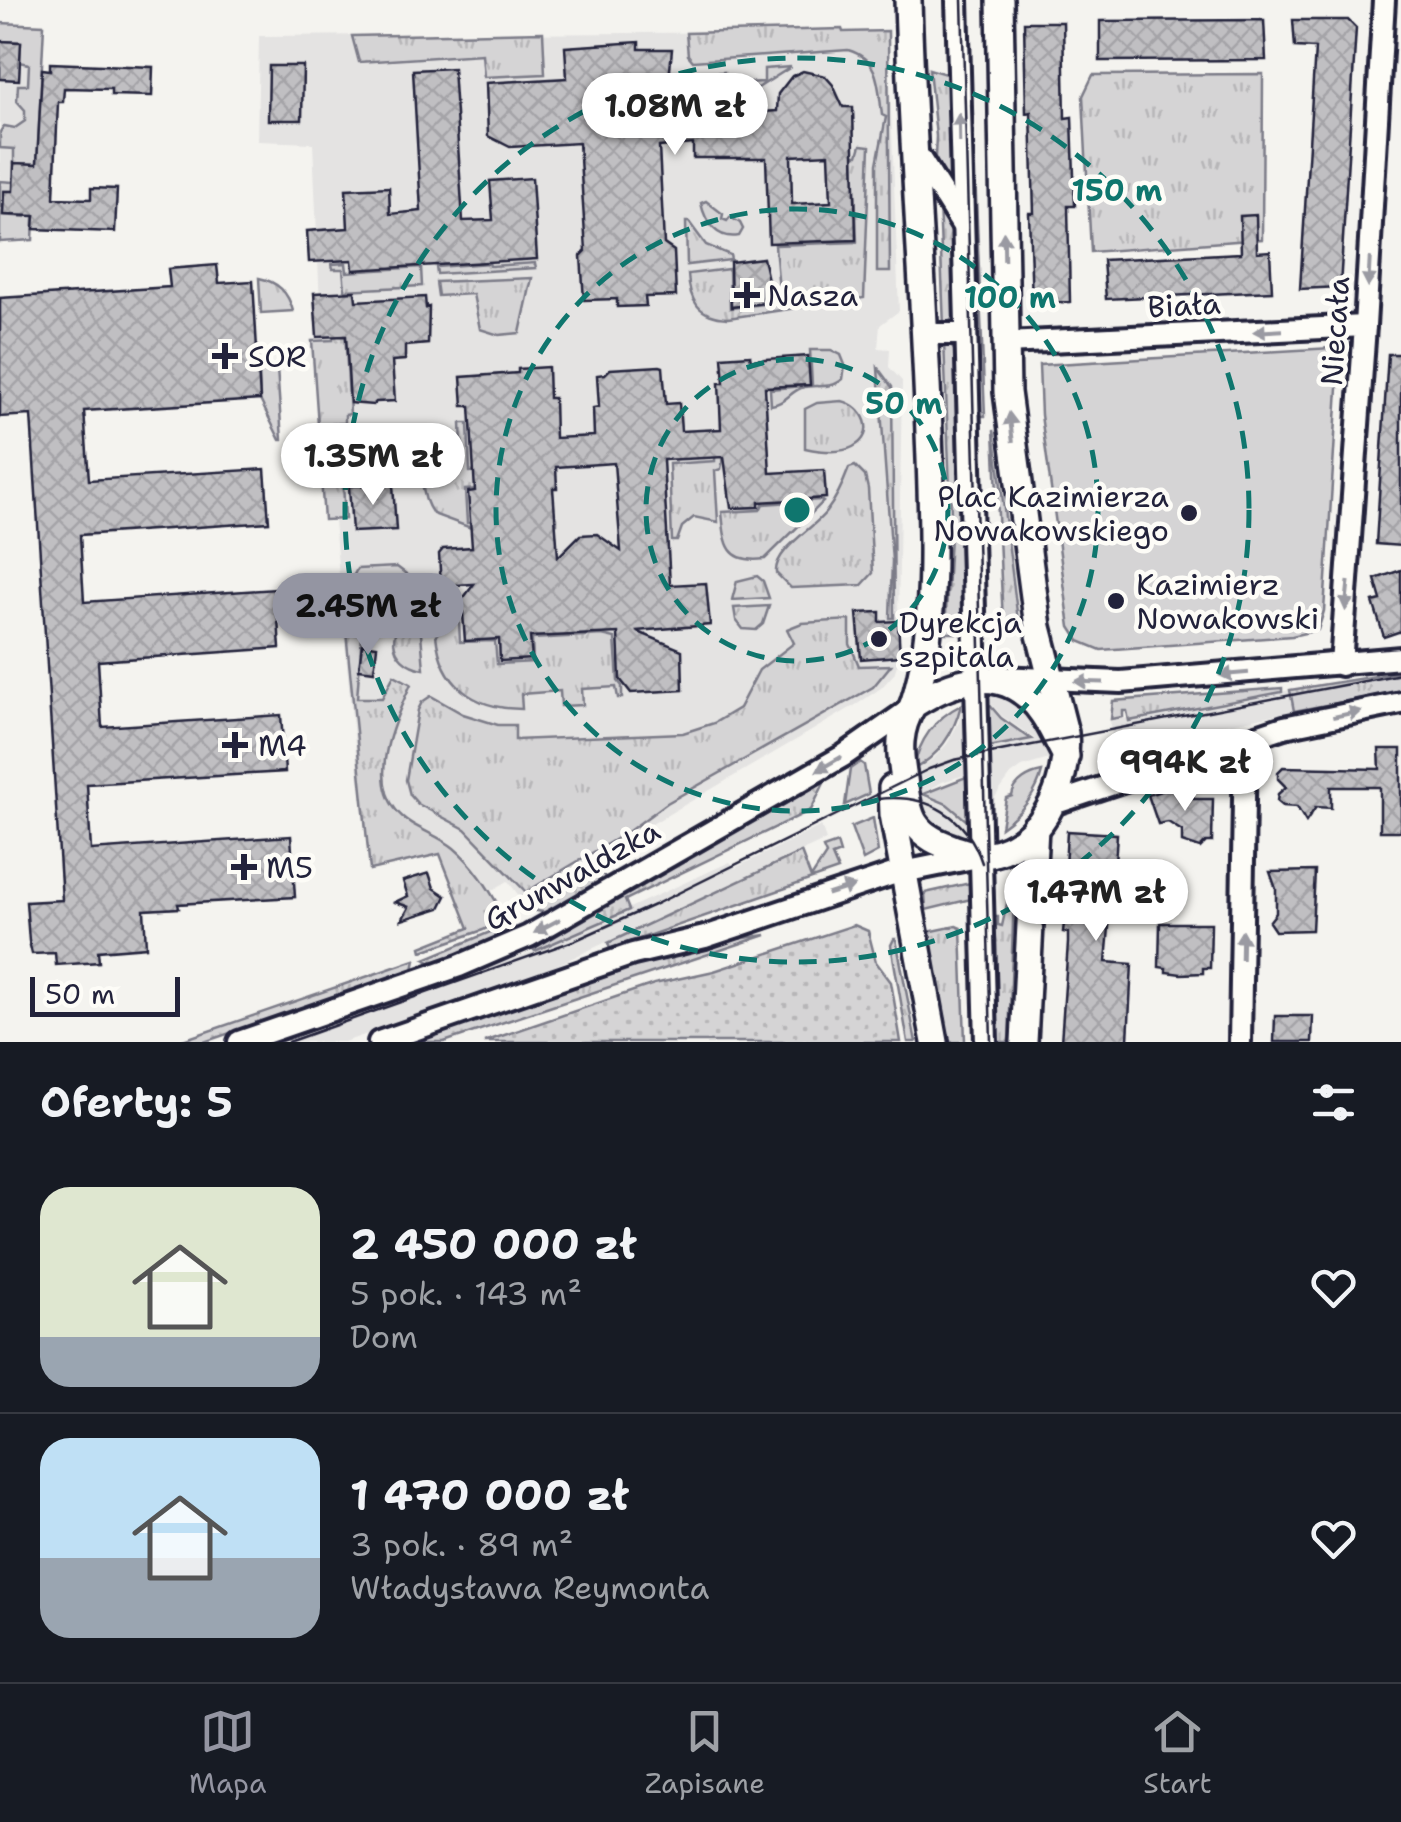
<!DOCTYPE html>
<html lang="pl">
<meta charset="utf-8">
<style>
:root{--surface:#171b24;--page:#20242c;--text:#f1f3f6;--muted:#9ea1a6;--line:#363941;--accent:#9495a2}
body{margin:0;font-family:"Shantell Sans",sans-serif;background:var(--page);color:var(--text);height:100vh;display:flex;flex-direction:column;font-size:38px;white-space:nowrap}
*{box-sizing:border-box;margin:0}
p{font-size:32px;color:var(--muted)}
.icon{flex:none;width:55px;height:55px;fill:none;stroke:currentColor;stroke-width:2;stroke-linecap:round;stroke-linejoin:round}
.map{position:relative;height:1042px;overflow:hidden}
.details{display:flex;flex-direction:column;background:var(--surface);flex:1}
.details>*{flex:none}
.scale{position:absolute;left:30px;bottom:25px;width:150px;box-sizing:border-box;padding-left:10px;border:5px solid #22223b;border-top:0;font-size:28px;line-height:35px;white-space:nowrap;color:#22223b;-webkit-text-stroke:8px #fdfcf7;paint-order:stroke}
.price{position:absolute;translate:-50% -85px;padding:0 22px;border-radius:35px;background:#fff;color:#222;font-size:32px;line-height:65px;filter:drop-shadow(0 2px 5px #0008)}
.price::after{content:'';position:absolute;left:50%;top:60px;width:30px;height:22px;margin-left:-15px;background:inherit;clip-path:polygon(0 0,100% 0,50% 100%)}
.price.active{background:var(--accent);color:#111}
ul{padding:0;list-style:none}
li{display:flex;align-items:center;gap:30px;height:250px;padding:0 40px}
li+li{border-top:2px solid var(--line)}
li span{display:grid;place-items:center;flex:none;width:280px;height:200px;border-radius:30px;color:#555}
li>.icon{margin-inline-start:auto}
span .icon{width:120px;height:120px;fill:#fffc;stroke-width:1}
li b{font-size:42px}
h2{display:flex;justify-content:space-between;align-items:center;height:120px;padding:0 40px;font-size:42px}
.tabs{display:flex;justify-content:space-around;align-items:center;height:140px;border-top:2px solid var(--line);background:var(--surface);font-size:28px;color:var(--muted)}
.tabs a{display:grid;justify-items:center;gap:5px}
.tabs .active{color:var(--accent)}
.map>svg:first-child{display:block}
.built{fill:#e4e3e2;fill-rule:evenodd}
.grass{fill:url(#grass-tufts);stroke:#7c7b88;stroke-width:2.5}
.park{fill:url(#park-dots);stroke:#7c7b88;stroke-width:2.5}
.garden{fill:#d5d4d5;stroke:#7c7b88;stroke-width:2.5}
.building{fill:url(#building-cross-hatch);stroke:#22223b;stroke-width:2.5;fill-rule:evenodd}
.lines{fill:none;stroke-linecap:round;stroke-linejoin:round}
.minor-casing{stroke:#22223b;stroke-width:28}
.major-casing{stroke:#22223b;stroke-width:32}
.minor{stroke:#fdfcf7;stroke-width:20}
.major{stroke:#fdfcf7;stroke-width:25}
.tram{stroke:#22223b;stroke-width:2.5}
.oneway{fill:#9a9aa2}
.ring{fill:none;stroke:#0f766e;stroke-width:5;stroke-dasharray:18 12}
.poi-dot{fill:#22223b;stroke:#fdfcf7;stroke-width:4}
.labels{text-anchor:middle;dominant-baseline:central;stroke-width:9;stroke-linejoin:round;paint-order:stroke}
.poi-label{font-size:30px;fill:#22223b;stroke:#fdfcf7;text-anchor:start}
.street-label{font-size:30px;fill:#22223b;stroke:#fdfcf7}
.centre{fill:#0f766e;stroke:#fdfcf7;stroke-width:5}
.ring-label{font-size:30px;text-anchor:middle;font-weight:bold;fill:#0f766e;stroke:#fdfcf7;stroke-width:9;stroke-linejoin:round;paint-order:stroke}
</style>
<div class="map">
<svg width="1401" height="1042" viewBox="0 0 1401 1042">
<defs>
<pattern id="grass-tufts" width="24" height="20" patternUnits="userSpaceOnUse" patternTransform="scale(2.5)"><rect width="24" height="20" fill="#d5d4d5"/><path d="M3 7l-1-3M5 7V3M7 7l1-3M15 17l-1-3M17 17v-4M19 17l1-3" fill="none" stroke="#b7b6b8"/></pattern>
<pattern id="park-dots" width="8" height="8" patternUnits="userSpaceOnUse" patternTransform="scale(2.5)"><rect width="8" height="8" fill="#d5d4d5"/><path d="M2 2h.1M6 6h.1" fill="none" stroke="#b7b6b8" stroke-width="1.8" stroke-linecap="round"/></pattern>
<pattern id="building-cross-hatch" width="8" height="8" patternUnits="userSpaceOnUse" patternTransform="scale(2.5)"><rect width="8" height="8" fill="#c0bfc2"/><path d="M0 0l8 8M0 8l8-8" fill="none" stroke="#a5a4a8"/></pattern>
</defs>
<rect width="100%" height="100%" fill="#f4f3ef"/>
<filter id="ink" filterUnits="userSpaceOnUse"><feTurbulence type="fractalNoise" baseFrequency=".01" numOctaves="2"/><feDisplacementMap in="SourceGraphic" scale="20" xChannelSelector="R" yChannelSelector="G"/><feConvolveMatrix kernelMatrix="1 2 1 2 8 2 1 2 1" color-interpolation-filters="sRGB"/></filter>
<g filter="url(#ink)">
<g class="built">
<path d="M0 23 44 25 33 240 0 242Z"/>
<path d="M888 31 899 311 880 325 878 348 890 349 889 367 902 381 898 621 900 656 894 674 881 688 859 703 522 900 508 881 489 892 500 913 469 929 440 854 370 870 352 720 325 422 313 143 257 141 259 36Z"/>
<path d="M1290 690 1294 711 1113 746 1110 720 1129 718 1130 721Z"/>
<path d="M989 693 1002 694 1026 705 1049 750V759L1022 767 1011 775 995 797 990 837 966 842 918 816 909 774 933 759 947 744 959 722 964 698ZM987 699 1002 716 1035 739 988 748ZM968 774 969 825 947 806 920 795 942 782Z"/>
<path d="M821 826 826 840 527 979 344 1042H271L535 951 730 862 735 868Z"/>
</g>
<g class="grass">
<path d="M842 29 843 32 888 31 890 272H877V164L886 117 882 115C878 86 881 60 848 50L693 61 688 55 686 33Z"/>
<path d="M543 32 545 74 484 77 482 54 359 62 352 36Z"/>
<path d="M791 67 742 98 690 101V82L697 75 724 72V84L764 82V69Z"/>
<path d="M929 69 949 75 950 194 935 157 936 136Z"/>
<path d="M1263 74 1262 239 1091 252 1083 96 1093 75Z"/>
<path d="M969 76H971L985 416H977Z"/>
<path d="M861 145 870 146 864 298 728 318C699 317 689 301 688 274L729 269 730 308 780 302 775 245 857 242 854 155H858Z"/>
<path d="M706 201 723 214 722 219 727 221 730 217 740 223 743 229 739 236C717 240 705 222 701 203Z"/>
<path d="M939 202 952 229 954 317 944 327Z"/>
<path d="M686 222H689L706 245 730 255 731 260 687 265Z"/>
<path d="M346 263 347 272 421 267 422 286 345 290 343 269H333L332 264Z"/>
<path d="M489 263 490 266 535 263 536 268 437 274 436 267Z"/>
<path d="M259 278C278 282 288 292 293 311L261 313Z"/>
<path d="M532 278 520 333 499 335 480 329 473 294 438 296 436 282Z"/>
<path d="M333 331H345L350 414 345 415V423L318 425 312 341 333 340Z"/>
<path d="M944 342 949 343 955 351 963 633H945L951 515Z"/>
<path d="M810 350H831L841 355 845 365 843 379C829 391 816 383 801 388 789 393 784 404 771 405L770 389 812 385Z"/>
<path d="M277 368 282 440H280L260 400 259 369Z"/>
<path d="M878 368 892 387 894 618H890L892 561Z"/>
<path d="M842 401C864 406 878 434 853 447 839 454 819 451 805 448V409L817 403Z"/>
<path d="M461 423H468L470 472 511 469 513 487 465 490 467 523 525 519 526 522 557 519V523L471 528 433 514C420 495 419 471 430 451L462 449Z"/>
<path d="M994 430 1018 620 1003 622Z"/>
<path d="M715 455H724L721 469 715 471 718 522 694 517 682 527 677 541H672L669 464 715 461Z"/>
<path d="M361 466 362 481 343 483 345 519 324 520 321 478 324 471Z"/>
<path d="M855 466 865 476 868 489 873 573 862 585 791 588 776 573C774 550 813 529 826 512 837 498 843 484 849 468Z"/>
<path d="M820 500 823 502 765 559C727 564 725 545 722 512L760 510 763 504Z"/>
<path d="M397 567 409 576 412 597 405 599 403 586 346 590 357 569Z"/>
<path d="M757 576 763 581 769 598 732 600 737 581Z"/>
<path d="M455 600H458L460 642 495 641 497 664 533 662 532 639 602 635 615 638 618 681 622 686V698H618L616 687 582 689 583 705 561 706 560 691 521 694 522 709C473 709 441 684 436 635L452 613Z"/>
<path d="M769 606 763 624 756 630 743 629 736 620 734 608Z"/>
<path d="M419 610 424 669C386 663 384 623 419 610Z"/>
<path d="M344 612H352L354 634 362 635 357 698H382L394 675 411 684C396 717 368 776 396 810 410 828 436 833 454 848 474 865 488 887 501 910L488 918 503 911 506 918 483 930 422 951 421 947 469 928 440 854 370 870Z"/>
<path d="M850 620V644L859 666 891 665 873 687 667 803 629 831 526 892 465 829 418 804 410 795 406 780 418 710 422 702 431 696 463 714 498 725H515V740L683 733 714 723 739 708 759 670 794 643 787 629 802 623Z"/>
<path d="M1401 672V691L1294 711 1290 690Z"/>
<path d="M1282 688V692L1129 721 1127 711H1123V717L1111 719 1113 701Z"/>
<path d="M825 781 811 810 625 900 629 910 535 951 533 949Z"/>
<path d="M837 843 840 853 832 856 838 870 610 949 608 943 801 852 811 878 826 855 823 848Z"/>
<path d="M600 868 606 880 549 913 530 910Z"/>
<path d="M970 883 971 899 926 910 925 893Z"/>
<path d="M1014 892 1009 1042H996L993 917H998V925L1002 926 1008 899Z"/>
<path d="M507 925C498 949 456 956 433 964L425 959Z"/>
<path d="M956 926 961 928 965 1042H945L928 932Z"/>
<path d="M766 935 444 1042H410L650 960 680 956 722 941Z"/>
<path d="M894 939H896L916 1042H908L891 945Z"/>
<path d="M415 960 413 970 204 1042H177Z"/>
</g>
<path class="park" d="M854 925 868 931 876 962 891 982 901 1042H484L654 984 714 971Z"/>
<g class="garden">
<path d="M0 23 44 25 37 164 14 163V149L0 148V132L4 126 15 128 25 121V110L17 101 18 85H28L29 64 20 62 21 42 0 41Z"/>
<path d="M29 180H36L33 240 0 242V181L13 182V191H4L3 215 26 217Z"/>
<path d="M1332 348 1340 356 1324 611 1318 630 1292 636 1101 650 1079 641 1070 627 1041 415 1039 365Z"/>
<path d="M988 703 1001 718 1031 739 989 747Z"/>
<path d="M961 705C954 733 940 755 914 769 918 741 935 718 961 705Z"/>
<path d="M860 762 864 765 869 794 845 805 850 769Z"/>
<path d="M1042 772C1036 796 1021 813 1001 827L1006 798 1012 796C1014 782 1030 774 1042 772Z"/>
<path d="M966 777 967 821 947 804 923 794Z"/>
<path d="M873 818 878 852 863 860 851 827Z"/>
</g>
<g class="building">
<path d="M1264 20 1266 60 1100 61V21Z"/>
<path d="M1293 20H1348L1356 28 1340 287 1300 289 1315 48 1295 47Z"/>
<path d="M1024 22H1063L1065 118 1072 117 1075 206H1068L1070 302 1032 303 1029 213H1034L1031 112 1026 113Z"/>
<path d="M0 41 21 42 19 80 0 79Z"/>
<path d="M639 42V49H672L670 70 675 118 777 111 778 94 792 76 803 71 825 76 833 85 843 107H853L856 240 769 243 766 158H693V144L659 147 664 244 674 251 676 296 645 297 646 306 617 307V299L584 300 581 256 586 251 579 143 510 147 488 136 486 83 567 78 565 47ZM829 154 831 202 792 204 791 156Z"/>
<path d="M50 63 153 67 152 96 111 95V89L64 88 63 102H58L54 198 91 199V188L117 189 115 232 34 229 35 216 3 215 4 191H13L14 163 37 164 42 69 50 70Z"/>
<path d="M269 66H303L302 120H268Z"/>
<path d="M453 68 463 221 493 220 490 181 532 178 537 259 353 270 352 260 309 262 307 231 348 228 346 189 389 187 390 214 421 211 413 70Z"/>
<path d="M1256 215 1257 252 1270 251 1272 291 1106 299 1103 260 1241 253 1240 216Z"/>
<path d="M763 258 773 302 731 307 730 262Z"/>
<path d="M217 265 219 283 253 281 260 400 84 411 89 480 265 469 269 522 80 535 84 602 276 589 280 648 98 661 102 727 281 715 285 772 87 784 91 850 291 836 295 897 178 904 179 908 144 910 146 947 98 951 99 962 56 965 55 953 32 954 29 941 26 902 62 900 31 415 0 417V298L170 287 168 269Z"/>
<path d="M355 291 356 301 425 297 426 308 429 307 428 344 405 346V360L392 361 395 401 376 402 373 405 350 403 346 336 317 337 314 293Z"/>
<path d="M1388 354H1401V546L1376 544Z"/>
<path d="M750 355 751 360 808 356 810 385 765 387 770 473 824 470 826 498 759 502V507L731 508 724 457 663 460 670 585 706 583 710 625 636 631 682 650 683 690 631 693 620 679 618 633 530 637 532 659 500 661 499 639 465 641 462 600 474 584 441 586 439 554 443 549 472 547 468 492 475 491 470 406H463L461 377 518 373V369L548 367 549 398H554L555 438 594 436 593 408 599 407 597 375 605 374 610 369 660 366 663 367 666 404 679 403 681 431 721 429 719 383H724L722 357ZM614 463 621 551 597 534 580 535 558 557 553 488H557L556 467Z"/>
<path d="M393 484 396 530 352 532 349 486Z"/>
<path d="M1401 570V631L1384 637 1373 602 1381 600 1375 579Z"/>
<path d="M880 612V622L898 621 900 656 861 659 857 613Z"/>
<path d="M362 644 377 646 374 671 359 669Z"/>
<path d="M1379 749H1401V831H1380V787H1331V808L1316 807 1306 822 1297 807 1283 806 1277 801 1278 794 1286 787 1278 779V772L1283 767 1380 769Z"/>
<path d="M1189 782 1194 799H1213L1212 842H1206L1200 848 1182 842V831L1168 822 1158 824 1148 795Z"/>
<path d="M1067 831 1117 834 1114 878 1134 879 1133 917 1110 916 1106 962 1132 964 1128 1040 1061 1042 1068 943V933L1063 932 1065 914H1068L1069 903H1081V870L1065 869Z"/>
<path d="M1315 871 1312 930 1275 931 1269 922 1276 913V889L1270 872Z"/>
<path d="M429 873 434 888 446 896 440 908 402 920 409 907 395 902 408 896 403 881Z"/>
<path d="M1160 923H1211L1210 968H1203V973L1181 974 1166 972V968L1159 967Z"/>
<path d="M1275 1016H1313L1312 1042H1274Z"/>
</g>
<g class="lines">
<defs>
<g id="minor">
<path d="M957 0 986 1042"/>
<path d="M916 152 962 225"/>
<path d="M925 334H966"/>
<path d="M1006 343 1365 326"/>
<path d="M1341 665 1365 326 1384 0"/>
<path d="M998 677 1121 682 1401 658"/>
<path d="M1053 804 1284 727 1401 703"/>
<path d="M239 1042 459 966 529 936 843 756 909 710"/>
<path d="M379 1042 633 954 705 937 893 874 978 857"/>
<path d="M1240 1042 1245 739"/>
</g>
<g id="major">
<path d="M908 0C912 145 924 288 929 433 932 515 939 627 913 705"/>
<path d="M1000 0 1007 392 1038 627 1065 733C1070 785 1041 849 983 855 974 856 962 851 953 848 939 843 924 837 915 823 907 811 906 793 904 779 899 751 898 730 913 705 957 677 1008 662 1043 714 1052 727 1058 742 1066 756"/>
<path d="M892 788 893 814 935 1042"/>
<path d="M1024 1042 1035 827"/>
</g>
</defs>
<use href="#minor" class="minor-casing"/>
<use href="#major" class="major-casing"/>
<use href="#minor" class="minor"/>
<use href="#major" class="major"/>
<g class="tram">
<path d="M962 0 991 1042"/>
<path d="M878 799C927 793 967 816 982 863"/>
<path d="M288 1042 576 940 654 905 929 769 954 760 1401 674"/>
</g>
</g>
<defs><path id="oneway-solid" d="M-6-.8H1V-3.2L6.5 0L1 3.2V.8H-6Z" transform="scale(2.5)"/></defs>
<g class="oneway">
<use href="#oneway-solid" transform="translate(959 128) rotate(-91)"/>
<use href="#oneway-solid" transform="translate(1004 246) rotate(-91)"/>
<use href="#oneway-solid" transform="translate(1369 272) rotate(93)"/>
<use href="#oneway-solid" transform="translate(1268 331) rotate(177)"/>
<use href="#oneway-solid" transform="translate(1011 427) rotate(-97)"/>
<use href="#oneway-solid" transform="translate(1347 596) rotate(96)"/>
<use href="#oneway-solid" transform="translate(1234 674) rotate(175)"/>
<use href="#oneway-solid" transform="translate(1089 682) rotate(-178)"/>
<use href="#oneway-solid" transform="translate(1347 714) rotate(-12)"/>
<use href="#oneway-solid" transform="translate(829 764) rotate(150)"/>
<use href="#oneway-solid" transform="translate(841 890) rotate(-18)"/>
<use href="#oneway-solid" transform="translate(547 926) rotate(152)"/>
<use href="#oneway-solid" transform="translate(1242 945) rotate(-89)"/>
</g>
</g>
<g class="ring">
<circle cx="797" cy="510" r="151"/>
<circle cx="797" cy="510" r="301"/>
<circle cx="797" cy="510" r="452"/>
</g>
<g class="poi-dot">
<path d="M742 280h10v10h10v10h-10v10h-10v-10h-10v-10h10z"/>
<path d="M220 341h10v10h10v10h-10v10h-10v-10h-10v-10h10z"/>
<circle cx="1189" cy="513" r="10"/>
<circle cx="1116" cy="601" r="10"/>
<circle cx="879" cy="639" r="10"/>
<path d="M230 730h10v10h10v10h-10v10h-10v-10h-10v-10h10z"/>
<path d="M239 852h10v10h10v10h-10v10h-10v-10h-10v-10h10z"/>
</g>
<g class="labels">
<g class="poi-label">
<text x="767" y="295">Nasza</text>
<text x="248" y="356">SOR</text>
<text x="1169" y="496" text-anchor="end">Plac Kazimierza<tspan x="1169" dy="34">Nowakowskiego</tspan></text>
<text x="1136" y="584">Kazimierz<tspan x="1136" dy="34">Nowakowski</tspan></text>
<text x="899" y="622">Dyrekcja<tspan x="899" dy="34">szpitala</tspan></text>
<text x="258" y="745">M4</text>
<text x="266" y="867">M5</text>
</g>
<g class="street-label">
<text transform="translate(1184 305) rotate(-3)">Biała</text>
<text transform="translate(1335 331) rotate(-86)">Niecała</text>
<text transform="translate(572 875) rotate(-29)">Grunwaldzka</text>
</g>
</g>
<circle cx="797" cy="510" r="15" class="centre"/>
<g class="ring-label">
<text x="1117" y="201">150 m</text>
<text x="1010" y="308">100 m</text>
<text x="904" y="414">50 m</text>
</g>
</svg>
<div class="scale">50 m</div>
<b class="price" style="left:675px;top:158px">1.08M zł</b>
<b class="price" style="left:373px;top:508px">1.35M zł</b>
<b class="price active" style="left:368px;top:658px">2.45M zł</b>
<b class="price" style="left:1185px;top:814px">994K zł</b>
<b class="price" style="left:1096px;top:944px">1.47M zł</b>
</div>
<section class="details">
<h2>Oferty: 5<svg class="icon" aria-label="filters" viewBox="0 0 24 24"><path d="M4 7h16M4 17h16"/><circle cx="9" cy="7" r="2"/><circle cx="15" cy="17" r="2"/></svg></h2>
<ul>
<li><span style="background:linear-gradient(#dfe7d0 75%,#9aa5b1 0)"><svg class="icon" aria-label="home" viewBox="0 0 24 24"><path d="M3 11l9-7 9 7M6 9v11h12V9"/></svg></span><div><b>2 450 000 zł</b><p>5 pok. · 143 m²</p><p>Dom</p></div><svg class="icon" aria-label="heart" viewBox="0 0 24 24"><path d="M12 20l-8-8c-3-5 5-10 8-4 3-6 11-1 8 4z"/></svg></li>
<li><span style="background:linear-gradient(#bfe0f5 60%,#9aa5b1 0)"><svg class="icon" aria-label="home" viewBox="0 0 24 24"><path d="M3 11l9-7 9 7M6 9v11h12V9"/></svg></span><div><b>1 470 000 zł</b><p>3 pok. · 89 m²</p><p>Władysława Reymonta</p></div><svg class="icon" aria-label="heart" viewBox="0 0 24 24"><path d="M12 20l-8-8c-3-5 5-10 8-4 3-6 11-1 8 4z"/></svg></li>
</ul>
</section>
<nav class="tabs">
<a class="active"><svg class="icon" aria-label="map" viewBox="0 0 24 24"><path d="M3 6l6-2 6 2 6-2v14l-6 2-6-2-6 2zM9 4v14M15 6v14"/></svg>Mapa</a>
<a><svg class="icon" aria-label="saved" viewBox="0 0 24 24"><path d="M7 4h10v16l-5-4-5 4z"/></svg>Zapisane</a>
<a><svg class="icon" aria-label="home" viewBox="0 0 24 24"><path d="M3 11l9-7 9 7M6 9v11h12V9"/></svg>Start</a>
</nav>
